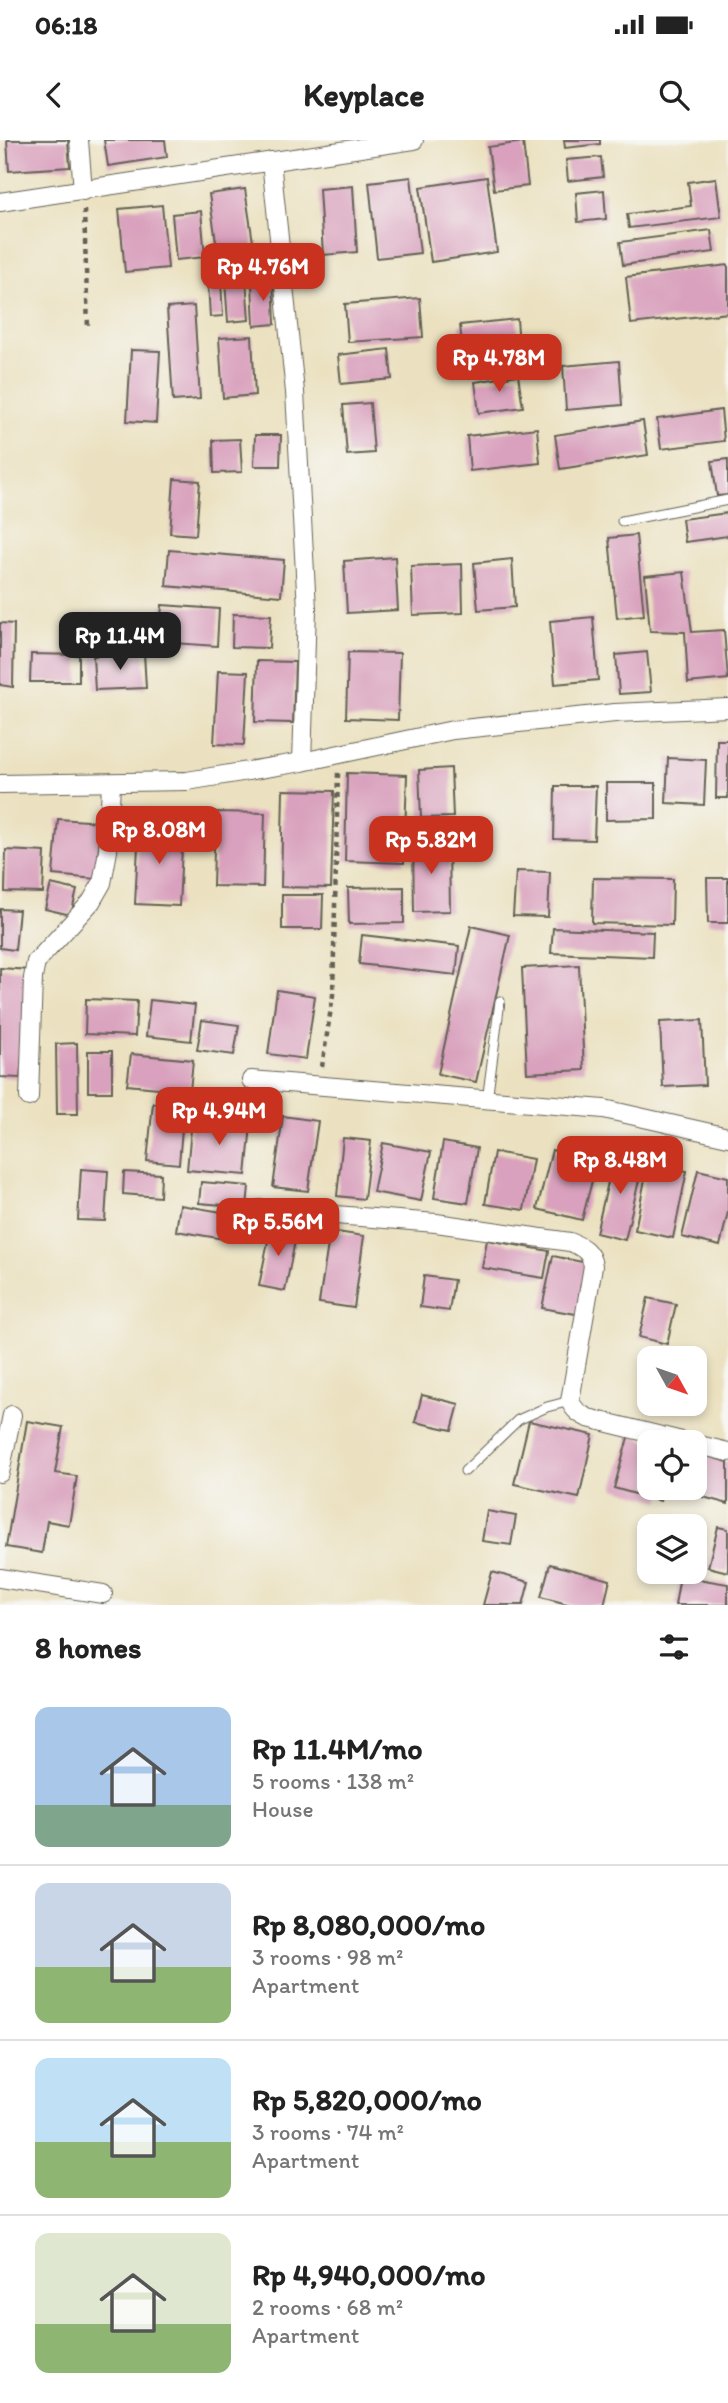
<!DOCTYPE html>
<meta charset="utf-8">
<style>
:root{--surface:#fff;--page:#f2f2f2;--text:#222;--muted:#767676;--line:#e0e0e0;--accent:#c8321e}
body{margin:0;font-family:Itim,sans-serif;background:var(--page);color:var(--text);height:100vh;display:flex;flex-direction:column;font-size:26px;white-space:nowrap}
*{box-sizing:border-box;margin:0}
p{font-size:23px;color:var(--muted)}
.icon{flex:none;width:38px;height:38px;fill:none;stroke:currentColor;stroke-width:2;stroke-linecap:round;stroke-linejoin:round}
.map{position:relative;height:1465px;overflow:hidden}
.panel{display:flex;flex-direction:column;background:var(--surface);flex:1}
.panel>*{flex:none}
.needle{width:46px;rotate:130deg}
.tools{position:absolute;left:637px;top:1206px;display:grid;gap:14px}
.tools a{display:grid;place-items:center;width:70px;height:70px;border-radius:14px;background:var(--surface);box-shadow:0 4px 10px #0003;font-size:35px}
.price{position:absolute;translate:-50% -60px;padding:0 16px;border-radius:14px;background:var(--accent);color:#fff;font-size:23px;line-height:46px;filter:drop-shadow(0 2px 4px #0008)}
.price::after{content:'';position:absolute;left:50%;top:42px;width:21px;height:16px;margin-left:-10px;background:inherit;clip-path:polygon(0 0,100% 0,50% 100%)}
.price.active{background:#222;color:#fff}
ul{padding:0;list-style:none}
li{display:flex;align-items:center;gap:21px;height:175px;padding:0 35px}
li+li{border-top:2px solid var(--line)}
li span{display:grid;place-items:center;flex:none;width:196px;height:140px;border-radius:14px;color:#555}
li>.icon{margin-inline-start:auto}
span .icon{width:84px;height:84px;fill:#fffc;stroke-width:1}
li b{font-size:30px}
h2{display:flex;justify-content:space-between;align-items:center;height:84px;padding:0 35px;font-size:30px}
.status{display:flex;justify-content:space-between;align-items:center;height:49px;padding:0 35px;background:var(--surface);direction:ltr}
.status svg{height:19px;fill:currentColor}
header{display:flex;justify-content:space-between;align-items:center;height:91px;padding:0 35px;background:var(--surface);font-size:32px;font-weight:800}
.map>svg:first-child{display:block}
.building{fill:#d9a1bd}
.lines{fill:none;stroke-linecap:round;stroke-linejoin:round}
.lane-casing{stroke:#646155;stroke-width:11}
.street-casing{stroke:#646155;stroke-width:20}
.path{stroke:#646155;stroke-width:4.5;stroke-dasharray:5 5;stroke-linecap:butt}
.lane{stroke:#fff;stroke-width:9}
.street{stroke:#fff;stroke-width:18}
</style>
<div class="status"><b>06:18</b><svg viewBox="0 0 49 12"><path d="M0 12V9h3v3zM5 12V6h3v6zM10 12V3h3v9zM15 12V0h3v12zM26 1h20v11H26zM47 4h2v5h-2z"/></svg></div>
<header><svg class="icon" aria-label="back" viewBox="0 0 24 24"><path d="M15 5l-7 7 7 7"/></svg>Keyplace<svg class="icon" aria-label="search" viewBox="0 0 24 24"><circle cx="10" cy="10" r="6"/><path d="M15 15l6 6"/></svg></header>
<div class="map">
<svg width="728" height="1465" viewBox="0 0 728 1465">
<rect width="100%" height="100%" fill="#f6f6f2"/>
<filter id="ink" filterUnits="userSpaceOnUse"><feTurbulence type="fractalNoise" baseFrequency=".0143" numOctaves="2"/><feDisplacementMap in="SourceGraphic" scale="14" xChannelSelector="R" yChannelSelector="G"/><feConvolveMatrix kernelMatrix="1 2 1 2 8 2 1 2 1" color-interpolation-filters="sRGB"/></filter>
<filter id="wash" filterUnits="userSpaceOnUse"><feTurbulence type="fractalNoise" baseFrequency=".00686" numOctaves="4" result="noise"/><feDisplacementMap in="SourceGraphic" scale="28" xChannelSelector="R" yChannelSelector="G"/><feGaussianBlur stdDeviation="1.57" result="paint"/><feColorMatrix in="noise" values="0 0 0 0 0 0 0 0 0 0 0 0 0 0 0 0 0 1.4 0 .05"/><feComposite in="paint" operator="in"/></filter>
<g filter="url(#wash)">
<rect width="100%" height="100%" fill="#ebe1c0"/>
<g id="blocks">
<g class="building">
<path d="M7 0H68L70 27 9 31Z"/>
<path d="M104 0H165L167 17 108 26Z"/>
<path d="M564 0H600V4L565 8Z"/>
<path d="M523 2 528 46 494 50 488 7Z"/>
<path d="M601 17 603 37 568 41 566 20Z"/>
<path d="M411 37 420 113 377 118 369 42Z"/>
<path d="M487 37 497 112 431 122 420 47Z"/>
<path d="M716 38 721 77 629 88 627 74 691 66 688 42Z"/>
<path d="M353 46 357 112 323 115 319 49Z"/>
<path d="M245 49 254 109 218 115 209 54Z"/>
<path d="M604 50 606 79 578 82 576 53Z"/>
<path d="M162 65 168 128 125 132 119 69Z"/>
<path d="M201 71 205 117 176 120 172 74Z"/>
<path d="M711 90 714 112 623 125 620 102Z"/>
<path d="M728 125V173L631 184 626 137Z"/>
<path d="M246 139 249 180 228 182 225 141Z"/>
<path d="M273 141 275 184 254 186 252 143Z"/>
<path d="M221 142 223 176 210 177 208 143Z"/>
<path d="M420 158 423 197 348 202 345 164Z"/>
<path d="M194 166 200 259 173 261 167 168Z"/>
<path d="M517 179 520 217 464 223 460 185Z"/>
<path d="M252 196 255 255 223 258 219 198Z"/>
<path d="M389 209 392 239 341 244 338 215Z"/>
<path d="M131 210 160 211 156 283 127 281Z"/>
<path d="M619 221 622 265 566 270 563 226Z"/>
<path d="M518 235 523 267 479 273 475 242Z"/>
<path d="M370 263 374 313 347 315 343 265Z"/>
<path d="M721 270 724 301 661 309 657 279Z"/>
<path d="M643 281 648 315 560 329 555 295Z"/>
<path d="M537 288 540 323 470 331 467 296Z"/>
<path d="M255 295H281L280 326H254Z"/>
<path d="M240 299 242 332 214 333 213 300Z"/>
<path d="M728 319V355L717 356 712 321Z"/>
<path d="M174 339 200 341 196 395 170 393Z"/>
<path d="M728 373V396L685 402 682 379Z"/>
<path d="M636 395 644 475 617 478 609 398Z"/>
<path d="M169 410 284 420 281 456 166 446Z"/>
<path d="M395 417 398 470 347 473 344 421Z"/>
<path d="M512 419 515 467 478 470 474 423Z"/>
<path d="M462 424 463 473 413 475 411 426Z"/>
<path d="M684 432 692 492 724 490 728 539 688 543 685 492 650 491 645 436Z"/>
<path d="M162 465 219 469 217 506 159 502Z"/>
<path d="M233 474 271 475 269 508 232 507Z"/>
<path d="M593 477 598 540 555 544 550 481Z"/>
<path d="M0 483 14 484 13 547 0 545Z"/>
<path d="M348 512 400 513 398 580 346 578Z"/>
<path d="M647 512 651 552 619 554 616 515Z"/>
<path d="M144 513 146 548 95 550 93 516Z"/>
<path d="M31 514 79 515V542H30Z"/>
<path d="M257 521 295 522 293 583 255 582Z"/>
<path d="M218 531 248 532 244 605 214 604Z"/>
<path d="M717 600H728V658H716Z"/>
<path d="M668 618 706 620 704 665 666 663Z"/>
<path d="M451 628 453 677 421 678 419 630Z"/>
<path d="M347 633 407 635 404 723 345 721Z"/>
<path d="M606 643H656V679L606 680Z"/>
<path d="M555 646H596L594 700 554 699Z"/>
<path d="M283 650 334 651 331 748 281 747Z"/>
<path d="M215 672 265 673 263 747 213 746Z"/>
<path d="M58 679 101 682 96 739 53 735Z"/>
<path d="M139 687 183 689 179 766 135 764Z"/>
<path d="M449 701 450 771 414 772 413 702Z"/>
<path d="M6 710 45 712 43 753 5 752Z"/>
<path d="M516 731 550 732 548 777 513 776Z"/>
<path d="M593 738 673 739 672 785 592 783Z"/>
<path d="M707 738H728V783H708Z"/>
<path d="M51 744 77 750 71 775 45 769Z"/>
<path d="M404 747V783L349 784 348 748Z"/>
<path d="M282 755H323L322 789H282Z"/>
<path d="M0 769 19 770 15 810 0 808Z"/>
<path d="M471 786 510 795 476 942 438 934Z"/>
<path d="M553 788 653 792 652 817 551 813Z"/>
<path d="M362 795 459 806 456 835 359 824Z"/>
<path d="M579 825 584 930 527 933 522 828Z"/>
<path d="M0 828 30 830 20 938 0 937Z"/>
<path d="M277 850 315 856 306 919 268 914Z"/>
<path d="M86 859 137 861 135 896 85 894Z"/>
<path d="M150 860 195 865 191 901 146 896Z"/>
<path d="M202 880 239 885 234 915 197 910Z"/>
<path d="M702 880 705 945 663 947 660 882Z"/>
<path d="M77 903 78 974H57L56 904Z"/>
<rect x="88" y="911" width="24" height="41"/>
<path d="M131 914 193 920 190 951 127 945Z"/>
<path d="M153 963 184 965 179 1024 147 1021Z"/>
<path d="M283 976 318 981 308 1051 273 1047Z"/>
<path d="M192 979 251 985 246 1035 187 1030Z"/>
<path d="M343 998 371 1001 364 1059 337 1056Z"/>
<path d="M443 1002 477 1008 468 1063 434 1058Z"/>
<path d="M383 1003 431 1012 421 1061 373 1052Z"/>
<path d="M552 1010 597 1021 582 1080 537 1069Z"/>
<path d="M494 1012 533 1019 524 1070 485 1064Z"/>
<path d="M615 1013 644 1019 625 1100 596 1093Z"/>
<path d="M648 1024 687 1031 673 1098 635 1090Z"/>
<path d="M81 1029 108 1031 105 1081 78 1080Z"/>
<path d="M698 1030 728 1037V1072L720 1106 682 1097Z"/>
<path d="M124 1032 161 1034 160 1057 123 1054Z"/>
<path d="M201 1042 249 1046 247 1067 199 1063Z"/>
<path d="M180 1065 234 1074 230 1100 176 1091Z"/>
<path d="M271 1086 297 1091 285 1151 259 1146Z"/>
<path d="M330 1091 364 1096 354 1168 319 1163Z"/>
<path d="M487 1100 549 1111 544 1138 482 1128Z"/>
<path d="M553 1116 587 1123 576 1174 542 1168Z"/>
<path d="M424 1136 454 1140 449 1171 420 1167Z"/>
<path d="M648 1158 676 1164 667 1204 639 1197Z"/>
<path d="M422 1255 459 1264 452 1290 415 1282Z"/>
<path d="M27 1281 63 1287 55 1333 77 1336 69 1385 47 1381 42 1413 6 1407Z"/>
<path d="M529 1281 593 1295 579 1358 514 1344Z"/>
<path d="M629 1294 649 1302V1348H664L660 1361 614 1348Z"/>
<path d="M700 1314 728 1322V1364L689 1353 690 1348H695V1332Z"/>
<path d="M487 1371 516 1376 511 1405 482 1401Z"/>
<path d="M718 1387 728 1389V1432L708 1427Z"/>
<path d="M550 1424 610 1440 604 1465H571L541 1457Z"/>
<path d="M492 1432 529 1442 523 1465H483Z"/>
<path d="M680 1436 728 1444V1465H675Z"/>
</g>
</g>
</g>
<g filter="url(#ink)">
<use href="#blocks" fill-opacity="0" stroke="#646155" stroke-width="2"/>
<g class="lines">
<defs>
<g id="lane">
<path d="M622 381 728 360"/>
<path d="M487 961 500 861"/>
<path d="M465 1331 518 1280 547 1267 570 1261"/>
</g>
<g id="street">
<path d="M79 0 83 51"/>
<path d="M271 21 295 252 307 469 302 622"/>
<path d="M0 62 414 0"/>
<path d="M0 644 187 641 302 622 453 590 615 573 728 568"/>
<path d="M251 940 604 969 728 997"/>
<path d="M29 957 33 838 36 822 91 762 102 743 108 711 111 643"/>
<path d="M260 1069 436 1083 570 1102C583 1107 591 1112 593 1126L570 1261C574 1270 579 1274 588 1278L686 1302"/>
<path d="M695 1304 728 1312"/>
<path d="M0 1333 12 1275"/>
<path d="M0 1438 103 1454"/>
</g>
</defs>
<use href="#lane" class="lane-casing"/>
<use href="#street" class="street-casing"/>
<g class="path">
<path d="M84 70 88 188"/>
<path d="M322 927 333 855 338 632"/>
</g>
<use href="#lane" class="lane"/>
<use href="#street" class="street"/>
</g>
</g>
</svg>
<div class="tools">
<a><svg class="needle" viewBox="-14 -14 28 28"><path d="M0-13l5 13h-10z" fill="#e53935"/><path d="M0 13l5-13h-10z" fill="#767676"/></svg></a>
<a><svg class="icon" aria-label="locate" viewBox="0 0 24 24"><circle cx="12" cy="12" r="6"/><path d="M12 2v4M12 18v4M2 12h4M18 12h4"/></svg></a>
<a><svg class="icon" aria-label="layers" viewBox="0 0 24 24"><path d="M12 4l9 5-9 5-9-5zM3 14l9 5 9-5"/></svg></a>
</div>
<b class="price" style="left:263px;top:163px">Rp 4.76M</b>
<b class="price" style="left:499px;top:254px">Rp 4.78M</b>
<b class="price active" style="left:120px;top:532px">Rp 11.4M</b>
<b class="price" style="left:159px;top:726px">Rp 8.08M</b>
<b class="price" style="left:431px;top:736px">Rp 5.82M</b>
<b class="price" style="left:219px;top:1007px">Rp 4.94M</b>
<b class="price" style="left:620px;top:1056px">Rp 8.48M</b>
<b class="price" style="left:278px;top:1118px">Rp 5.56M</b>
</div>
<section class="panel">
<h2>8 homes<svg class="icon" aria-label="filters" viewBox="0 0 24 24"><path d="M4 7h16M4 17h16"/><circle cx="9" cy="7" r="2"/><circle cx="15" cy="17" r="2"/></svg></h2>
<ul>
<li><span style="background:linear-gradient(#a9c7e8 70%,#7fa58c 0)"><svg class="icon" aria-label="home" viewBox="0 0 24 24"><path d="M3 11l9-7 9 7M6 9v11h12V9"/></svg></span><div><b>Rp 11.4M/mo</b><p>5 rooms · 138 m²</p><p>House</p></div></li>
<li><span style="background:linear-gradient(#c9d6e8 60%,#8fb573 0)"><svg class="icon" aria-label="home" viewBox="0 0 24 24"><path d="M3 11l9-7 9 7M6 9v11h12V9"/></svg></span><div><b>Rp 8,080,000/mo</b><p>3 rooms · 98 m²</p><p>Apartment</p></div></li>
<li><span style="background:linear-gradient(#bfe0f5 60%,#8fb573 0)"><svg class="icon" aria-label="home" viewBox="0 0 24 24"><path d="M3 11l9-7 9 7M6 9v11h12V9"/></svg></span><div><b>Rp 5,820,000/mo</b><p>3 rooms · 74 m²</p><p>Apartment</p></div></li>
<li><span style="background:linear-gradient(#dfe7d0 65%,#8fb573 0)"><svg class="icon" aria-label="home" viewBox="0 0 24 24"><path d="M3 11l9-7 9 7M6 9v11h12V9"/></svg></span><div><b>Rp 4,940,000/mo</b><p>2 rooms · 68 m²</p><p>Apartment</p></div></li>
</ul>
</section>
